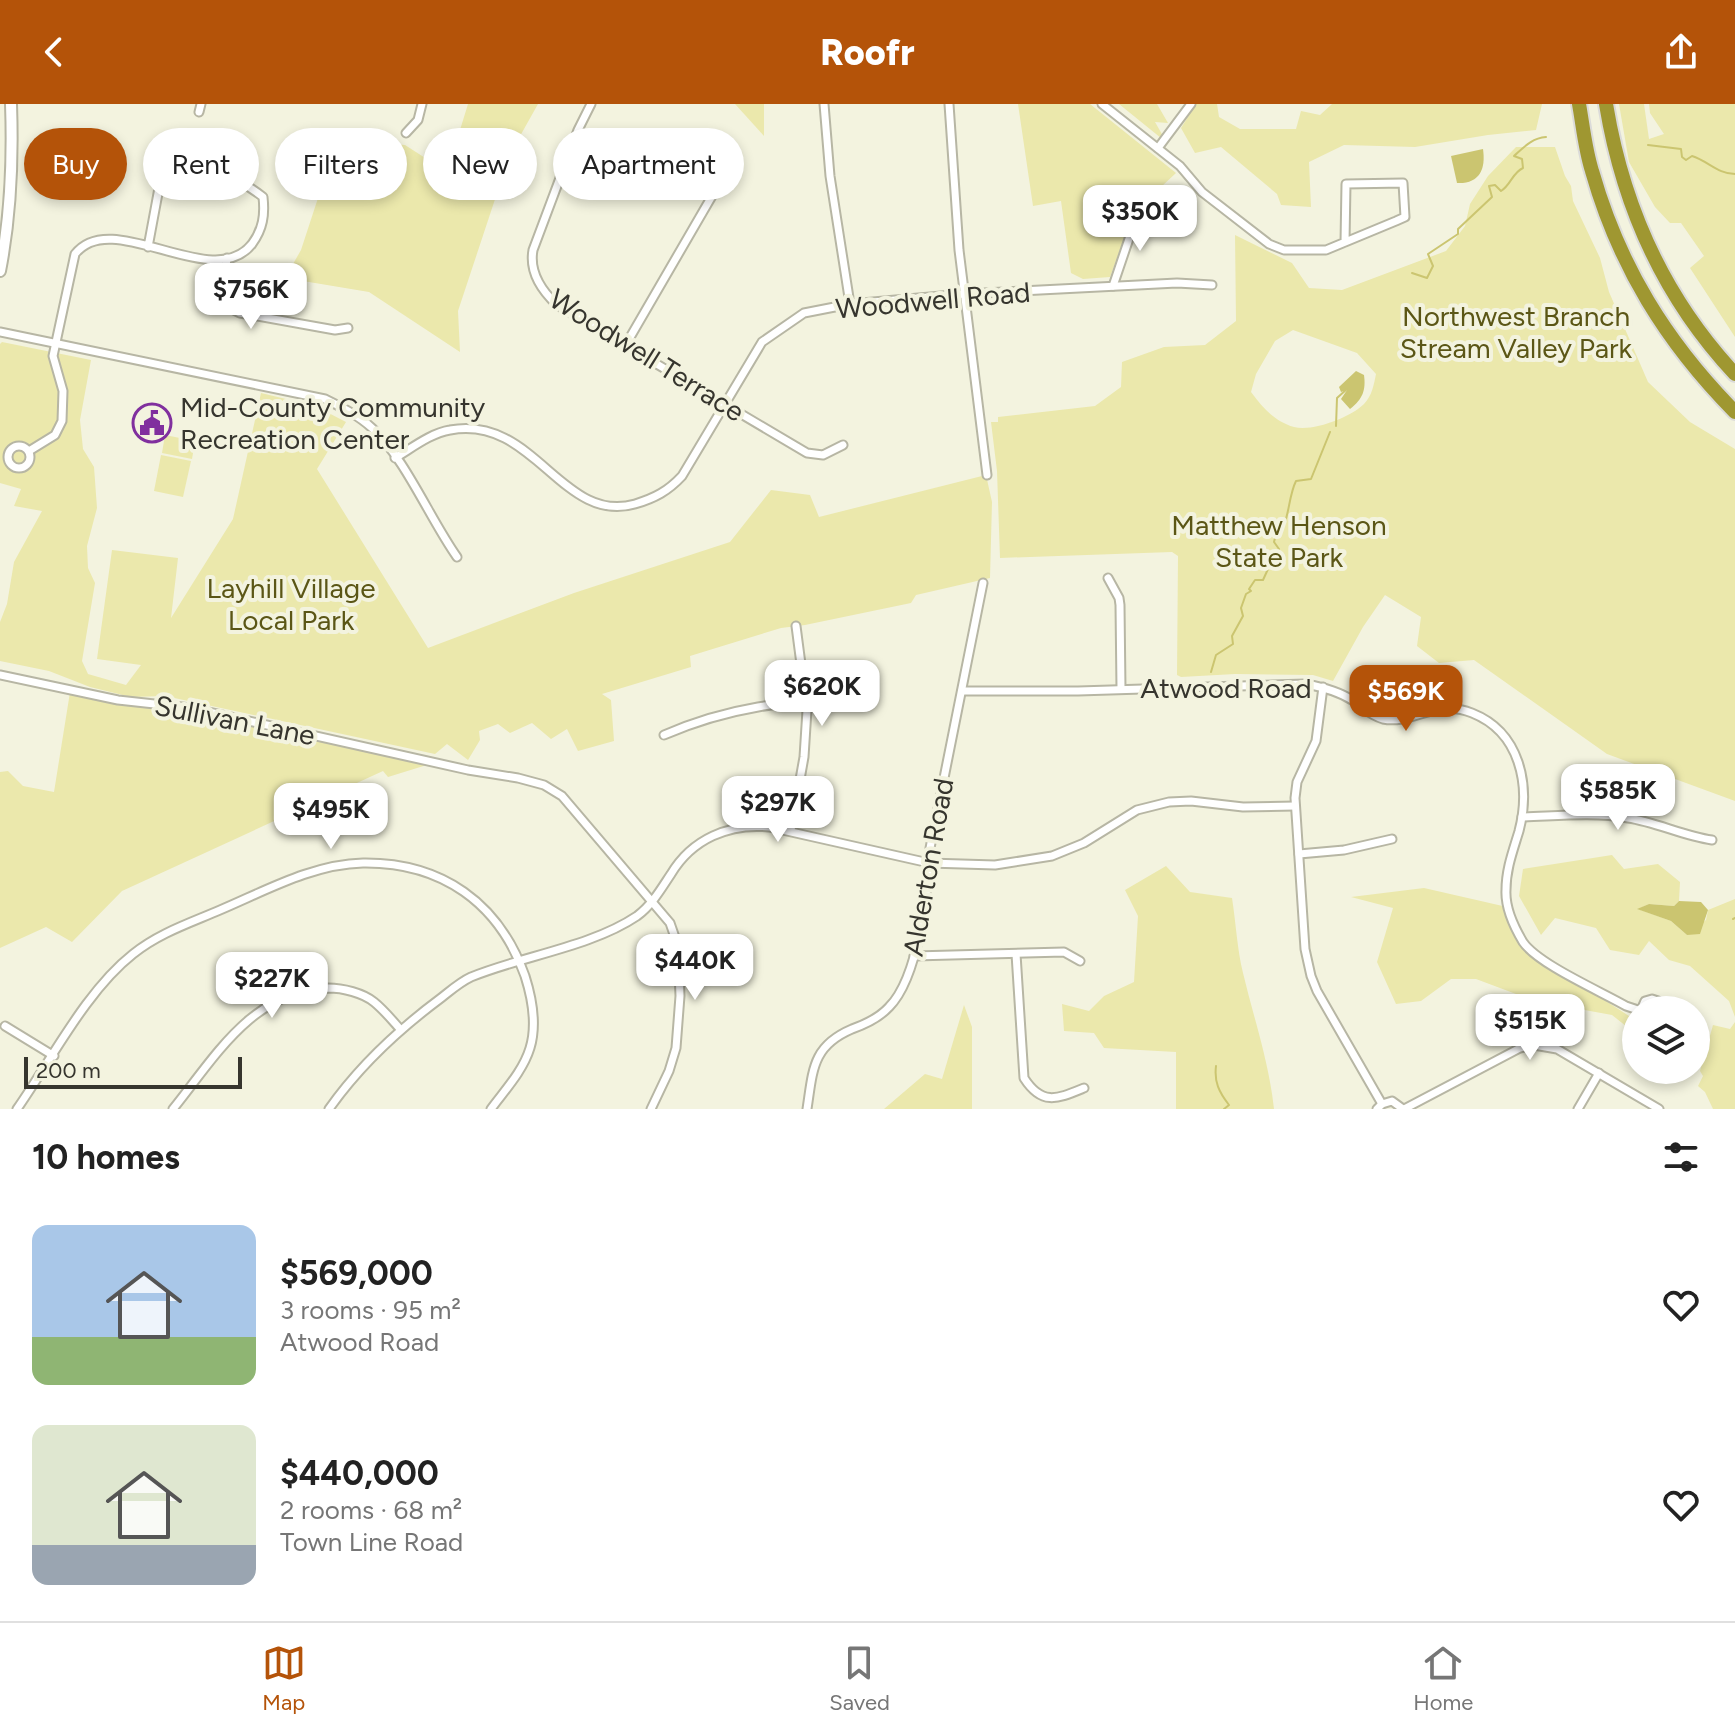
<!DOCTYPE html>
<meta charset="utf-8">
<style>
:root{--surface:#fff;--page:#f2f2f2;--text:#222;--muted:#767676;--line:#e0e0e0;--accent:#b45309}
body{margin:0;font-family:Figtree,sans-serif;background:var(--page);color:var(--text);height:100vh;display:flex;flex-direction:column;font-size:30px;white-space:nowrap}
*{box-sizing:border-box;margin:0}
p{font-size:26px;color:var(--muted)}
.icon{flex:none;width:44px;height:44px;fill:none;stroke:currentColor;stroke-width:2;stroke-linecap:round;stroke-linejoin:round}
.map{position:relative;height:1005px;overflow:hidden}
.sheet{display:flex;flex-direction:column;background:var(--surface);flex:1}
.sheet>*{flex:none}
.hud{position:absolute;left:24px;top:24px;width:800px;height:72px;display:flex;gap:16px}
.controls{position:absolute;left:1622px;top:892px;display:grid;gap:16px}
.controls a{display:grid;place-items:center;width:88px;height:88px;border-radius:50%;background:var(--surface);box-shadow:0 4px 12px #0003;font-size:40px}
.scale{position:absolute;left:24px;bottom:20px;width:218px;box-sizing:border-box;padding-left:8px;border:4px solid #36352e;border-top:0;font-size:22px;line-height:28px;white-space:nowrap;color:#36352e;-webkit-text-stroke:6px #f3f3df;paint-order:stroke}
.price{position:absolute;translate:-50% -68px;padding:0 18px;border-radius:16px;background:#fff;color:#222;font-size:26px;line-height:52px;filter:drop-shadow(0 2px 4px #0008)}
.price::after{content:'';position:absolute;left:50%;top:48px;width:24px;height:18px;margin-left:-12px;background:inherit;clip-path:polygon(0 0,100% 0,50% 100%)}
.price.selected{background:var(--accent);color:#fff}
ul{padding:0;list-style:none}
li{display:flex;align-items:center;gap:24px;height:200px;padding:0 32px}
li span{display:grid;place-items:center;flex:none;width:224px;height:160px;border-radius:16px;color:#555}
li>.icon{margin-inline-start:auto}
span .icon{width:96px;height:96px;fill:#fffc;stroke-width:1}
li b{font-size:34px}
h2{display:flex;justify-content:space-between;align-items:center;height:96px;padding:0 32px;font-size:34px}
.chip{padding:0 28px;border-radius:36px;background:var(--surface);box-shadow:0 4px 12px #0003;font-size:28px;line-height:72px}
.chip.selected{background:var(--accent);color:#fff}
header{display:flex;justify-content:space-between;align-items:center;height:104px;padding:0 32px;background:var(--accent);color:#fff;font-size:36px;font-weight:800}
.menu{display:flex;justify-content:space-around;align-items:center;height:112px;border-top:2px solid var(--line);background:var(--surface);font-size:22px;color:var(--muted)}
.menu a{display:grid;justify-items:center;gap:4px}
.menu .selected{color:var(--accent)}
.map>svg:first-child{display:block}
.green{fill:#ebe8ac;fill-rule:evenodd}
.water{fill:#cbc570}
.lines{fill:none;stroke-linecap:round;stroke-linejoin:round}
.stream{stroke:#cbc570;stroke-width:2}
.minor-casing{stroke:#b7b6a4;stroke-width:11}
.secondary-casing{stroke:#b7b6a4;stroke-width:14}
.motorway-casing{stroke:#dbdbd9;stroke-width:18}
.minor{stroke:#fff;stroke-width:7}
.secondary{stroke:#fff;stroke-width:10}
.motorway{stroke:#9f9731;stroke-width:14}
.labels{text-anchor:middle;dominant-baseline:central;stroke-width:8;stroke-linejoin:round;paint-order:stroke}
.street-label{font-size:28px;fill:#36352e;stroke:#f3f3df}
.park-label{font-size:28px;fill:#5b5616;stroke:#f3f3df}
.poi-label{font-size:28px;fill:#36352e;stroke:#f3f3df;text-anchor:start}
</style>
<header><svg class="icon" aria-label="back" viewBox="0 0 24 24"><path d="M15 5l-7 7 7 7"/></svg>Roofr<svg class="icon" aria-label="share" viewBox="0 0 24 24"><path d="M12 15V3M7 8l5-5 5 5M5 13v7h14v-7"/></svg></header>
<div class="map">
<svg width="1735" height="1005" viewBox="0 0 1735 1005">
<rect width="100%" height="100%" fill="#f3f3df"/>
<g class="green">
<path d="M468 0H538L510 50 458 207 460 248 369 188 285 174 301 146 318 94 366 72 371 38 405 41 447 68Z"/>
<path d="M735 0H764V32Z"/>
<path d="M1018 0H1090L1176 69 1134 108 1110 173 1083 175 1071 169 1061 97 1033 102Z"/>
<path d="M1119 0H1157L1168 19 1155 18 1163 32 1161 34Z"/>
<path d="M1196 0H1217L1219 13 1240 25H1296L1301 7 1320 11 1332 0H1542L1536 26 1488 31 1415 43 1344 41 1309 58 1311 103 1281 101 1277 90 1221 43 1195 49 1181 24Z"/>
<path d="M1619 0H1644L1649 35 1664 30 1650 9 1649 0H1735V233L1690 164 1704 152 1681 119H1670L1655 103 1629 58Z"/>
<path d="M1516 43H1555L1565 72 1571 82 1573 97 1600 154 1609 188 1648 278 1690 318 1735 345V697L1607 650 1474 556 1439 559 1417 542 1421 513 1385 491 1363 523 1333 577 1313 571 1235 570 1181 573 1177 571 1178 452 1172 448 1000 454 997 367 991 318H998V313L1095 302 1121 283 1122 258 1164 243 1205 241 1236 217 1235 131 1292 159 1309 184 1342 186 1446 147 1465 122 1470 100 1488 72ZM1293 226 1357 249 1376 270C1374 280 1372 292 1364 300 1351 313 1313 328 1294 323 1274 317 1263 304 1251 288L1256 270 1275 237Z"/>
<path d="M2 238 91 256 80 316 83 345 94 363 97 404 87 442 88 464 95 479 82 557 88 570 126 581 141 561 97 555 112 446 178 454 171 514 233 415 261 289 315 302 346 318 317 365 428 544 574 489 730 438 771 386 810 391 819 413 986 371 992 398 990 474 916 491 911 499 805 521 781 524 690 552 691 563 602 590 611 596 614 637 578 647 567 625 551 635 532 619 510 629 498 620 479 627 480 636 468 656 447 640 435 650 165 592 131 593 90 583 49 567 0 557V518L7 500 14 458 42 407 14 402 21 385 0 379V240Z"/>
<path d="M165 331 195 337 192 355 162 349Z"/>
<path d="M161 351 191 357 183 393 154 387Z"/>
<path d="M71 582 415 653 430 660 388 673 383 667 122 787 72 838 46 823 0 844V668L8 667 23 682 54 688Z"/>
<path d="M1612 751 1624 765 1658 760 1680 778 1679 797 1674 802 1649 800 1638 805 1671 817 1687 831 1706 816 1708 806 1735 795V913L1729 897 1690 862 1669 856 1649 837 1639 851 1610 846 1596 824 1555 814 1541 831 1519 792 1523 765Z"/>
<path d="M1166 762 1190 788 1232 794C1236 819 1237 845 1243 869 1254 915 1269 958 1274 1005H1176V948L1104 944 1094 929 1064 927 1062 900 1089 907 1104 892 1134 878 1138 812 1125 786Z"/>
<path d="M1424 784 1507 803 1517 828 1535 851 1629 912 1636 918V930L1612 911 1535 897 1476 875H1451L1421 897 1396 900 1377 858 1393 804 1351 793Z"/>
<path d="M964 901 972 923V1005H884L925 970 942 975Z"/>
<path d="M1735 918V1005H1713L1705 988 1698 982 1703 972 1700 967 1713 921 1730 925Z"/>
</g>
<g class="water">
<path d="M1483 45C1486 66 1479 80 1457 79L1451 52Z"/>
<path d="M1356 267 1364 271C1366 286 1363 295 1350 305L1341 295 1347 286 1341 288 1339 283Z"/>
<path d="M1679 797 1701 798 1708 806 1700 830 1687 831 1671 817 1637 805 1649 800 1674 802Z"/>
</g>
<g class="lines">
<g class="stream">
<path d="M1648 41 1681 45 1682 53 1686 56 1692 52C1708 57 1718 70 1735 70"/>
<path d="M1412 169 1427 174 1433 162 1428 150 1458 130V125L1492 93 1489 82 1495 81 1501 87C1511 81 1512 69 1523 64L1522 55 1514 52C1524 43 1532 34 1546 33"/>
<path d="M1336 322 1337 294 1347 285"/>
<path d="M1279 445 1274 438 1276 430C1290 422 1287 395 1296 377L1311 375 1330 328"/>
<path d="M1211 568 1216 551 1233 540 1232 532 1243 512 1241 504 1246 490 1251 487 1249 485 1255 476H1263L1268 465"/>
<path d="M1733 815 1735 814"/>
<path d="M1216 962C1214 978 1219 988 1229 1001L1224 1005"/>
</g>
<defs>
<g id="minor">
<path d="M591 0 578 26 533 146C529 168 541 186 557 201L807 349 823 351 843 341"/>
<path d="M824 0 830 72 850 200"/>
<path d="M949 0 959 146 987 371"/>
<path d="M1102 0 1180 62 1202 88 1269 140 1284 146H1326L1396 117 1405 113 1403 79 1346 80 1345 138"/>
<path d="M199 8 201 0"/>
<path d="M406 29 418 16 422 0"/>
<path d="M1158 44 1191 0"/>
<path d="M227 154 223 186 230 204 240 209 335 226 348 224"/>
<path d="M1113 182 1134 120 1172 121"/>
<path d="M0 228 325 295C341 303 358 311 372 324 405 354 430 415 457 453"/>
<path d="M625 242 712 92 713 78 708 66"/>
<circle cx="19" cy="353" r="11"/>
<path d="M29 347 55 331 62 317 63 287 53 252 75 150C112 102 213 190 252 140 263 125 265 111 263 93 239 74 199 56 169 65L159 84 148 143"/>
<path d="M395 354C412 344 431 329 450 326 534 310 562 421 635 400 655 394 668 387 682 372L762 238 804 209 850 200 964 190 1177 179 1212 181"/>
<path d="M1108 474 1119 494 1120 501 1121 585"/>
<path d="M0 571 118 596 191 604 468 666 518 674 544 681 562 692 670 819 678 842 680 892 676 944 669 967 651 1005"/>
<path d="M1323 583 1316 637 1297 678 1295 694 1305 845 1311 872 1317 887 1382 1000"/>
<path d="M962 587H1078L1306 580C1322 583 1338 587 1352 596 1362 603 1371 612 1383 615 1413 621 1436 594 1472 609 1520 628 1531 681 1519 727 1513 747 1506 765 1506 786 1505 803 1514 823 1523 838 1538 860 1600 887 1626 902L1638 906"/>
<path d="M664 631C733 601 786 598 860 593"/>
<path d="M1522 713C1557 712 1593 708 1628 714 1656 718 1683 732 1712 736"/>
<path d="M791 726 804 653 807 606 796 522"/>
<path d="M1299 750 1344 746 1392 735"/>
<path d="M1016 850 1024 974C1042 1002 1057 995 1084 984"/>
<path d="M914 852 1064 848 1080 857"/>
<path d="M1641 906 1645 897 1652 895 1658 897 1662 906"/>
<path d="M5 922 54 952"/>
<path d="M17 1005C52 955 86 887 133 850 159 829 190 819 220 806 265 787 313 760 363 759 442 758 499 799 525 872 532 894 537 921 530 944 523 967 505 986 491 1005"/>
<path d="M173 1005C215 953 253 886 328 884 343 884 363 889 374 898 384 906 392 916 400 925"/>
<path d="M329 1005C360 961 398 926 441 894 450 887 460 878 471 873 522 852 591 843 637 812 652 801 661 785 671 770 692 735 729 719 769 723L929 759 995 761 1052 752 1084 739 1137 706 1169 698 1191 697 1243 703 1295 702"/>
<path d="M807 1005C813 966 812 942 852 925 866 920 879 914 889 903 919 873 928 786 930 744L983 479"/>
<path d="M1377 1005 1382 1000 1392 997 1403 1005"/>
<path d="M1404 1005 1520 944 1534 941 1557 945 1659 1005"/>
<path d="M1578 1005 1599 969"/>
</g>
<path id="secondary" d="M0 167C11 111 13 56 11 0"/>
<g id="motorway">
<path d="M1579 0C1583 22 1585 45 1592 67 1619 162 1666 238 1735 308"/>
<path d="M1606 0C1623 103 1663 193 1735 270"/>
</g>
</defs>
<use href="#minor" class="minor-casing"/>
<use href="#secondary" class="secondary-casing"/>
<use href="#motorway" class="motorway-casing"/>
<use href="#minor" class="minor"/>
<use href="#secondary" class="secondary"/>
<use href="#motorway" class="motorway"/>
</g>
<defs>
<symbol id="civic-ring" viewBox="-11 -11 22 22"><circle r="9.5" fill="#f3f3df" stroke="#802f9e" stroke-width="1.5"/><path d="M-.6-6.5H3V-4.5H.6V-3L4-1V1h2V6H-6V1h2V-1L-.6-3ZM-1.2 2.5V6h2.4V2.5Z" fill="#802f9e"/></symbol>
</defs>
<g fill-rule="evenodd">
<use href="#civic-ring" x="130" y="297" width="44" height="44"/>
</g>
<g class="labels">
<g class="street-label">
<text transform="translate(933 196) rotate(-5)">Woodwell Road</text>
<text transform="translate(647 251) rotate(32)">Woodwell Terrace</text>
<text x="1226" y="584">Atwood Road</text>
<text transform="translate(235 616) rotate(11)">Sullivan Lane</text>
<text transform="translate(928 763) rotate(-80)">Alderton Road</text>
</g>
<g class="park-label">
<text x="1516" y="212">Northwest Branch<tspan x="1516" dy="32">Stream Valley Park</tspan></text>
<text x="1279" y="421">Matthew Henson<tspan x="1279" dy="32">State Park</tspan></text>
<text x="291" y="484">Layhill Village<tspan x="291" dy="32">Local Park</tspan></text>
</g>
<g class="poi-label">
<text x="180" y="303">Mid-County Community<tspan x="180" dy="32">Recreation Center</tspan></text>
</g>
</g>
</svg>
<div class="controls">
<a><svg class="icon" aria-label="layers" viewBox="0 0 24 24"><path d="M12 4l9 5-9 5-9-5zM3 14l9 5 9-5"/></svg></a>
</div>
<div class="scale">200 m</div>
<b class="price" style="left:1140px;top:149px">$350K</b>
<b class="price" style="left:251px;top:227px">$756K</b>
<b class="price" style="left:822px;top:624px">$620K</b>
<b class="price selected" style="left:1406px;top:629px">$569K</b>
<b class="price" style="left:1618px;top:728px">$585K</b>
<b class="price" style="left:778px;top:740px">$297K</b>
<b class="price" style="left:331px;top:747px">$495K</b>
<b class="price" style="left:695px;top:898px">$440K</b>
<b class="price" style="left:272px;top:916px">$227K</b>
<b class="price" style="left:1530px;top:958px">$515K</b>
<div class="hud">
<a class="chip selected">Buy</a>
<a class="chip">Rent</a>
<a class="chip">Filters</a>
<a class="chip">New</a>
<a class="chip">Apartment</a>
</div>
</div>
<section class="sheet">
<h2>10 homes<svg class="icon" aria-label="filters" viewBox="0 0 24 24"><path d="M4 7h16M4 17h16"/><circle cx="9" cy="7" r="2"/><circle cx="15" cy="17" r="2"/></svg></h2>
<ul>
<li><span style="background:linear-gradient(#a9c7e8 70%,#8fb573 0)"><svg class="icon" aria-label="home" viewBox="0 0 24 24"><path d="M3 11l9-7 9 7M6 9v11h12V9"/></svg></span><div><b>$569,000</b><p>3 rooms · 95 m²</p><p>Atwood Road</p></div><svg class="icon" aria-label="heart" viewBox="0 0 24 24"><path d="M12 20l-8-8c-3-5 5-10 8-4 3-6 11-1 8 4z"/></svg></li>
<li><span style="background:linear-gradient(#dfe7d0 75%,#9aa5b1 0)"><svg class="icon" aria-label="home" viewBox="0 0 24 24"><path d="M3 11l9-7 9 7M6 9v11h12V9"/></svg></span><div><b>$440,000</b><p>2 rooms · 68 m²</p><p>Town Line Road</p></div><svg class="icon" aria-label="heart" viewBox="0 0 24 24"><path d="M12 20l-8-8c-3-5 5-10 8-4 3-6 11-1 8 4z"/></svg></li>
</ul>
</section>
<nav class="menu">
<a class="selected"><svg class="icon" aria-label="map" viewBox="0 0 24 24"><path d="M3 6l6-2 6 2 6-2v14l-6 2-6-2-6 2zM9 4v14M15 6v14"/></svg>Map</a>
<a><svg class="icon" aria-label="saved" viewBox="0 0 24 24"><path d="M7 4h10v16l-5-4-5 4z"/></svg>Saved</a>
<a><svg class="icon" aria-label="home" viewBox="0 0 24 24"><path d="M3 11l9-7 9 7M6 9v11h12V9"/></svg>Home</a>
</nav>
